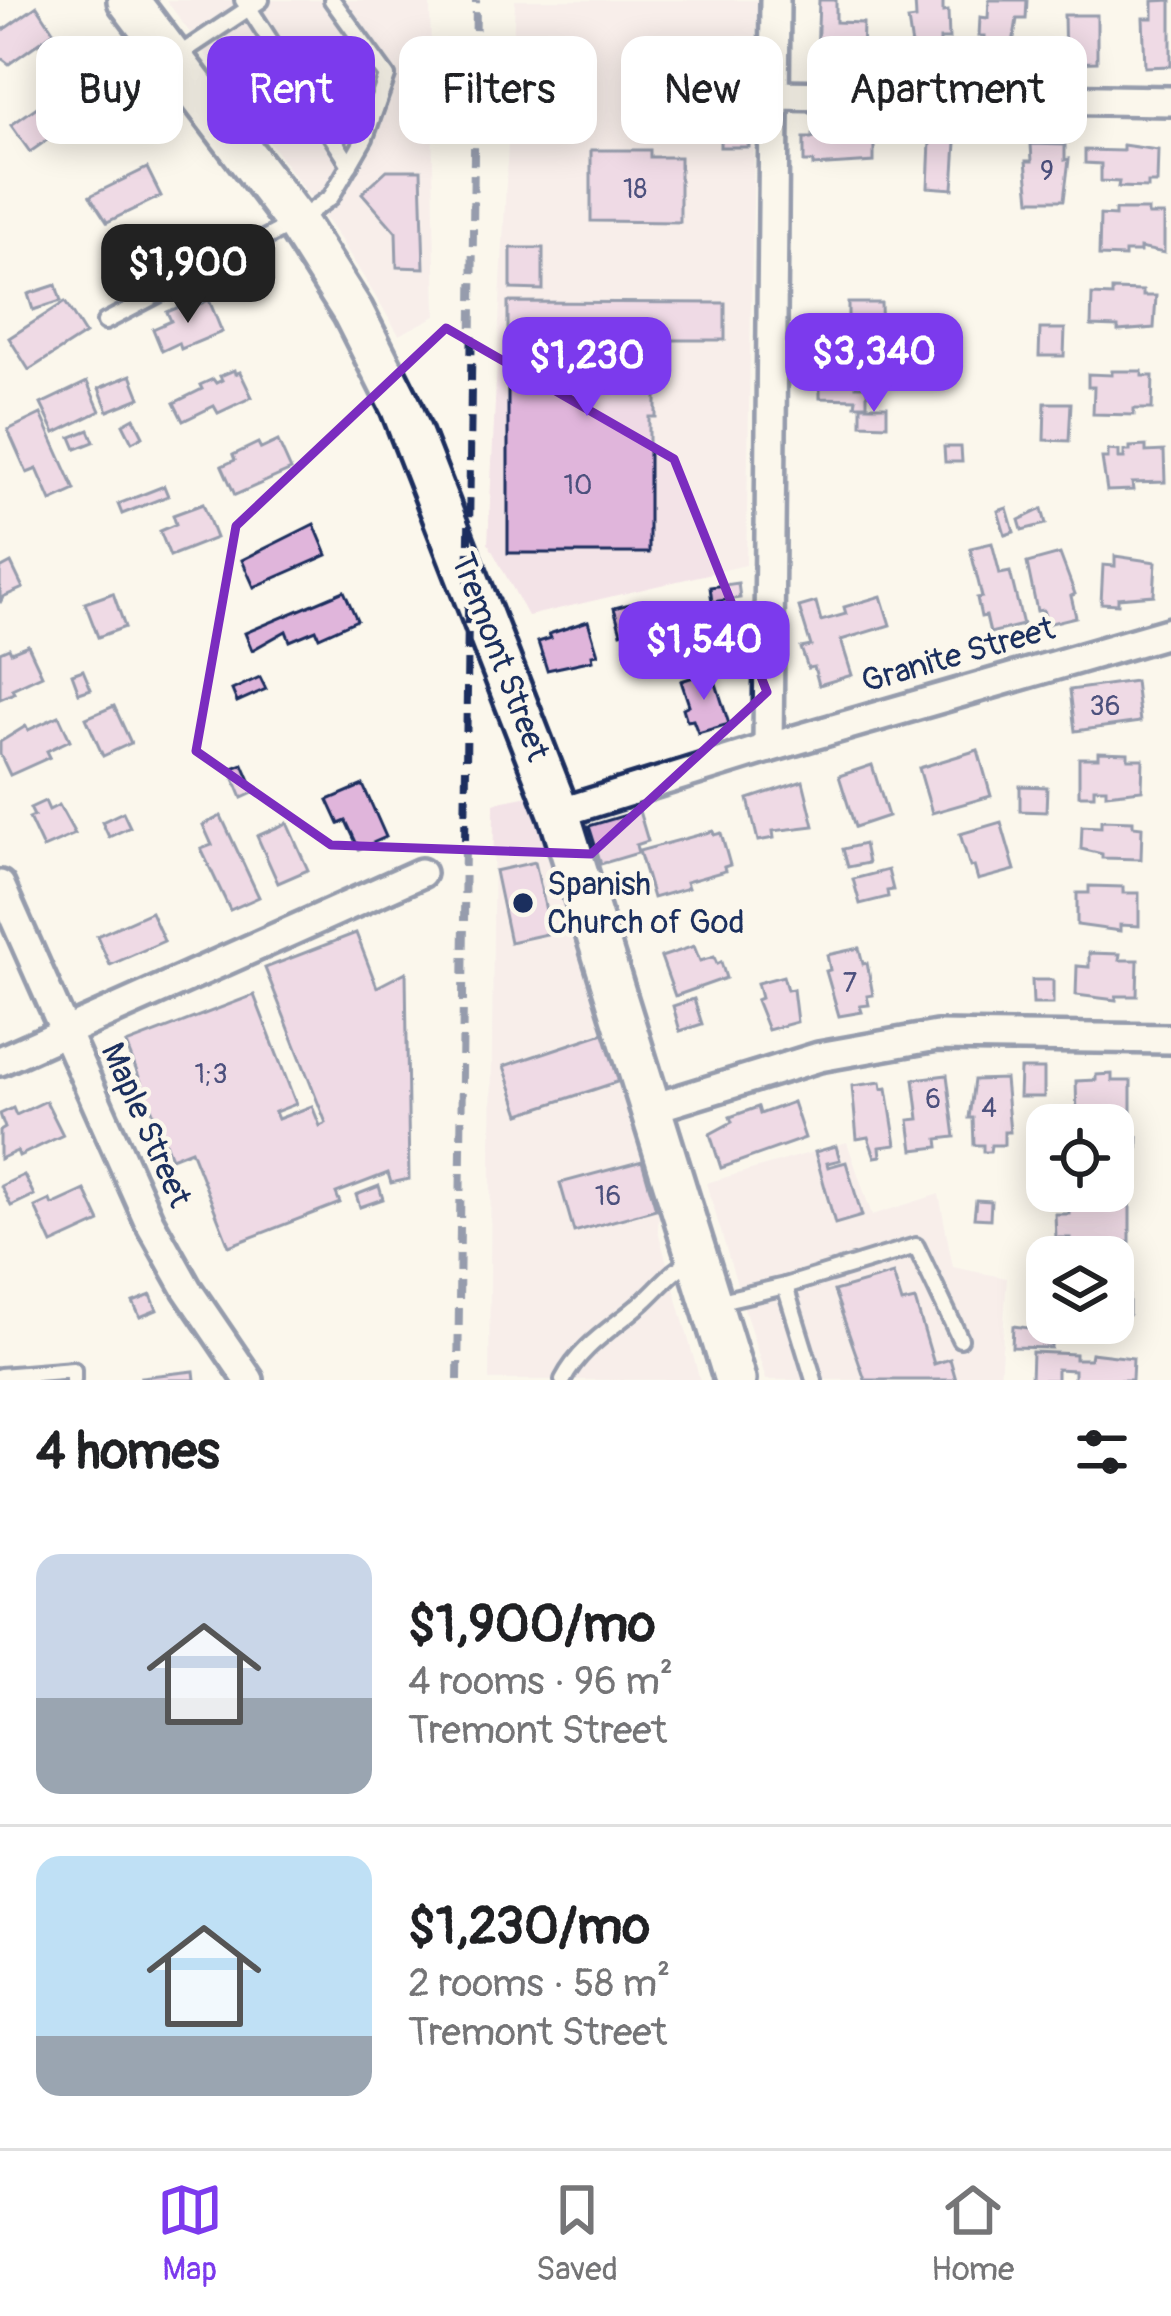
<!DOCTYPE html>
<meta charset="utf-8">
<style>
:root{--surface:#fff;--page:#f6f6f6;--text:#202124;--muted:#757577;--line:#e0e0e0;--accent:#7c3aed}
body{margin:0;font-family:Pangolin,sans-serif;background:var(--page);color:var(--text);height:100vh;display:flex;flex-direction:column;font-size:45px;white-space:nowrap}
*{box-sizing:border-box;margin:0}
p{font-size:39px;color:var(--muted)}
.icon{flex:none;width:66px;height:66px;fill:none;stroke:currentColor;stroke-width:2;stroke-linecap:round;stroke-linejoin:round}
.map{position:relative;height:1380px;overflow:hidden}
.drawer{display:flex;flex-direction:column;background:var(--surface);flex:1}
.drawer>*{flex:none}
.banner{position:absolute;left:36px;top:36px;width:1101px;height:108px;display:flex;gap:24px}
.tools{position:absolute;left:1026px;top:1104px;display:grid;gap:24px}
.tools a{display:grid;place-items:center;width:108px;height:108px;border-radius:24px;background:var(--surface);box-shadow:0 6px 30px #0003;font-size:60px}
.price{position:absolute;translate:-50% -102px;padding:0 27px;border-radius:24px;background:var(--accent);color:#fff;font-size:39px;line-height:78px;filter:drop-shadow(0 3px 6px #0008)}
.price::after{content:'';position:absolute;left:50%;top:72px;width:36px;height:27px;margin-left:-18px;background:inherit;clip-path:polygon(0 0,100% 0,50% 100%)}
.price.selected{background:#222;color:#fff}
ul{padding:0;list-style:none}
li{display:flex;align-items:center;gap:36px;height:300px;padding:0 36px}
li+li{border-top:3px solid var(--line)}
li span{display:grid;place-items:center;flex:none;width:336px;height:240px;border-radius:24px;color:#555}
li>.icon{margin-inline-start:auto}
span .icon{width:144px;height:144px;fill:#fffc;stroke-width:1}
li b{font-size:51px}
h2{display:flex;justify-content:space-between;align-items:center;height:144px;padding:0 36px;font-size:51px}
.pill{padding:0 42px;border-radius:24px;background:var(--surface);box-shadow:0 6px 30px #0003;font-size:42px;line-height:108px}
.pill.selected{background:var(--accent);color:#fff}
.dock{display:flex;justify-content:space-around;align-items:center;height:168px;border-top:3px solid var(--line);background:var(--surface);font-size:33px;color:var(--muted)}
.dock a{display:grid;justify-items:center;gap:6px}
.dock .selected{color:var(--accent)}
.map>svg:first-child{display:block}
.built{fill:#f3e3e7}
.building{fill:#e0b5db;stroke:#1b2f5e;stroke-width:3}
.lines{fill:none;stroke-linecap:round;stroke-linejoin:round}
.lane-casing{stroke:#1b2f5e;stroke-width:22}
.street-casing{stroke:#1b2f5e;stroke-width:36}
.secondary-casing{stroke:#1b2f5e;stroke-width:48}
.lane{stroke:#fbf7ec;stroke-width:14}
.street{stroke:#fbf7ec;stroke-width:27}
.secondary{stroke:#fbf7ec;stroke-width:39}
.rail{stroke:#1b2f5e;stroke-width:8;stroke-dasharray:18 9;stroke-linecap:butt}
.marked{fill:none;stroke:#7b2cbf;stroke-width:9;stroke-linejoin:round}
.poi-dot{fill:#1b2f5e;stroke:#fbf7ec;stroke-width:4.5}
.labels{text-anchor:middle;dominant-baseline:central;stroke-width:9;stroke-linejoin:round;paint-order:stroke}
.number-label{font-size:27px;fill:#4c507d}
.street-label{font-size:33px;fill:#1b2f5e;stroke:#fbf7ec}
.poi-label{font-size:33px;fill:#1b2f5e;stroke:#fbf7ec;text-anchor:start}
</style>
<div class="map">
<svg width="1171" height="1380" viewBox="0 0 1171 1380">
<rect width="100%" height="100%" fill="#fbf7ec"/>
<filter id="ink" filterUnits="userSpaceOnUse"><feTurbulence type="fractalNoise" baseFrequency=".00833" numOctaves="2"/><feDisplacementMap in="SourceGraphic" scale="24" xChannelSelector="R" yChannelSelector="G"/><feConvolveMatrix kernelMatrix="1 2 1 2 8 2 1 2 1" color-interpolation-filters="sRGB"/></filter>
<g filter="url(#ink)">
<g class="built">
<path d="M166 0H430L436 316 399 335 340 239Z"/>
<path d="M515 0H757L746 565 528 616 488 543Z"/>
<path d="M528 796 659 1201 658 1231 700 1380H489L494 803Z"/>
<path d="M847 1142 872 1215 939 1194 953 1267 1007 1278 1000 1380H766L706 1183Z"/>
</g>
<g class="building">
<path d="M819 0H836V22L863 23 862 58 817 56Z"/>
<path d="M915 0H943V12L948 11 949 39H940V59L914 60 908 20 916 19Z"/>
<path d="M989 0H1027L1026 19H1017L1010 62 984 61 985 36H979L980 17 988 18Z"/>
<path d="M1171 0V66L1145 67 1143 18H1153V1Z"/>
<path d="M37 6 54 32 9 64 0 57V32Z"/>
<path d="M1064 15H1097V62L1065 63Z"/>
<path d="M83 75 102 102 30 152 11 125Z"/>
<path d="M721 87 749 88V147H720Z"/>
<path d="M813 134 874 138V162L813 166V162H804V138H813Z"/>
<path d="M930 141 956 142 953 189 928 187Z"/>
<path d="M1031 144 1065 145V160L1069 159 1064 200H1030L1026 161H1032Z"/>
<path d="M1123 145 1158 150 1157 183H1148V188L1118 187 1119 182 1101 181V164L1085 163V150L1123 151Z"/>
<path d="M591 150H650V157H680V222L591 221Z"/>
<path d="M147 168 161 196 107 222 90 196Z"/>
<path d="M387 170H421L424 268 397 267 396 232 362 193Z"/>
<path d="M1115 210H1148V215H1164V253L1140 248V252H1125V257L1099 256 1100 215 1115 216Z"/>
<path d="M179 233 192 262 132 290 119 261Z"/>
<path d="M511 248H543V290L511 289Z"/>
<path d="M56 285 61 301 33 310 28 294Z"/>
<path d="M1112 290 1143 291V296H1156L1154 328 1118 331V327L1091 326 1092 295 1112 296Z"/>
<path d="M209 300 222 332 181 349 179 343 162 351 153 329 171 321 167 312 191 302 193 307Z"/>
<path d="M65 302 85 334 29 370 9 338Z"/>
<path d="M508 302 725 303V340H656V417H649V553H508Z"/>
<path d="M848 303H881L882 341H848Z"/>
<path d="M1040 329H1065L1064 356H1039Z"/>
<path d="M820 368 857 369 856 386H867V405H855L856 399 820 398Z"/>
<path d="M234 370 235 374 240 372 252 397 218 413 214 406 183 421 174 403 202 389 200 385 213 379 216 383 222 380 220 376Z"/>
<path d="M1112 371H1142V376H1153L1152 409H1134V415L1093 414 1094 387H1088V374L1112 375Z"/>
<path d="M131 375 140 398 108 411 99 388Z"/>
<path d="M87 382 100 411 55 433 41 404Z"/>
<path d="M1045 403H1071L1069 441 1044 440Z"/>
<path d="M861 406H887V425L861 424Z"/>
<path d="M41 414 75 490 51 501 37 469 27 473 8 430Z"/>
<path d="M134 418 143 436 132 442 123 424Z"/>
<path d="M89 430 94 442 76 449 71 437Z"/>
<path d="M278 441 291 470 235 495 222 466 235 460 233 455 258 443 261 449Z"/>
<path d="M1146 446V452L1164 451 1165 482 1132 483 1133 490 1107 491 1102 458H1108V450L1119 451V458H1124V451H1130V447Z"/>
<path d="M944 447H961L962 462H945Z"/>
<path d="M164 486 168 496 122 514 118 504Z"/>
<path d="M203 504 216 538 170 556 160 531 176 524 173 515Z"/>
<path d="M1007 508 1014 532 1005 535 998 511Z"/>
<path d="M1042 509 1046 524 1022 530 1019 520Z"/>
<path d="M314 524 327 555 254 587 242 560Z"/>
<path d="M992 543 1000 574 1010 572 1023 625 990 633 986 616 981 617 977 598 982 597 970 548Z"/>
<path d="M1060 554 1075 594 1071 596 1076 617 1047 624 1043 610 1037 611 1027 563Z"/>
<path d="M1115 556 1156 562 1154 595 1118 598V604L1101 603 1103 565 1115 566Z"/>
<path d="M11 563 23 588 3 597 0 603V569Z"/>
<path d="M738 583 740 598 712 602 710 587Z"/>
<path d="M344 591 357 620 319 637 316 630 290 641 286 631 252 650 245 633Z"/>
<path d="M113 593 125 627 98 637 85 603Z"/>
<path d="M881 596 890 625 841 640 852 675 819 685 814 667 808 668 801 648 811 646 799 607 816 602 821 621 846 614 844 607Z"/>
<path d="M641 601 648 626 621 633 614 608Z"/>
<path d="M588 621 598 654 592 655 593 660 547 670 538 642 551 638 549 634Z"/>
<path d="M28 645 42 675 12 689 14 693 0 699V652L9 648 11 652Z"/>
<path d="M83 670 91 689 79 693 72 674Z"/>
<path d="M712 671 729 724 698 733 693 720 687 721 683 708 689 705 681 681Z"/>
<path d="M260 677 266 689 237 702 232 690Z"/>
<path d="M1135 681 1140 722 1075 731 1070 690Z"/>
<path d="M114 706 131 743 103 756 86 718Z"/>
<path d="M59 716 70 740 47 751 50 757 10 775 0 754V742L26 726 28 730Z"/>
<path d="M978 750 991 796 932 813 919 768Z"/>
<path d="M1098 752 1128 753V759H1143L1142 790 1106 794V788H1094V795H1079V758H1098Z"/>
<path d="M243 764 255 792 242 798 230 769Z"/>
<path d="M872 765 888 816 855 827 839 776Z"/>
<path d="M803 781 814 826 773 831 774 838 758 841 748 799Z"/>
<path d="M363 785 386 837 359 849 346 821 339 824 328 800Z"/>
<path d="M1020 786 1047 787 1046 812 1020 811Z"/>
<path d="M45 801 49 810 59 805 75 834 43 848 29 818 34 816 30 808Z"/>
<path d="M639 811 648 841 636 845 638 853 601 864 589 826Z"/>
<path d="M123 812 130 827 109 837 102 822Z"/>
<path d="M221 816 259 897 230 910 201 849 212 845 203 825Z"/>
<path d="M1101 820 1133 821V826L1142 827 1141 859 1102 858V854L1081 849 1082 826 1101 827Z"/>
<path d="M1001 822 1015 870 978 880 974 866 970 867 960 834Z"/>
<path d="M287 823 308 870 278 883 257 836Z"/>
<path d="M713 831 714 835 721 833 730 865 724 867 725 871 686 882 688 888 653 898 639 851Z"/>
<path d="M864 844 868 863 848 867 843 849Z"/>
<path d="M535 862 551 933 510 942 495 871Z"/>
<path d="M888 870 893 890 887 891 888 897 860 904 853 879Z"/>
<path d="M1089 886 1123 887V893H1139V926L1120 925V931L1077 925V893H1089Z"/>
<path d="M151 912 164 941 110 965 97 936Z"/>
<path d="M356 933 377 987 406 972 409 1179 391 1183 388 1173 336 1193 340 1203 229 1246 191 1150 171 1158 126 1044 254 995 296 1104 275 1112 278 1119 312 1106 320 1126 326 1123 265 968Z"/>
<path d="M694 946 700 961 714 957 717 964 721 962 726 978 675 996 661 957Z"/>
<path d="M859 948 863 964 867 963 873 995 867 996 869 1005 860 1006 862 1012 839 1016 826 971 830 970 827 955Z"/>
<path d="M1089 953 1120 954 1119 960H1138L1137 996H1116V1000L1076 995 1077 966 1089 967Z"/>
<path d="M783 976 787 990 793 989 797 1022 768 1030 756 1000 761 998 757 983Z"/>
<path d="M1032 980H1053V1004H1033Z"/>
<path d="M694 999 702 1024 680 1031 673 1006Z"/>
<path d="M607 1032 623 1080 520 1114 504 1066Z"/>
<path d="M1020 1069H1044V1097H1019Z"/>
<path d="M1112 1074V1081H1131V1120L1091 1121V1117H1077L1076 1081 1096 1080V1075Z"/>
<path d="M947 1075 955 1137 938 1139 939 1147 913 1150 909 1120 919 1119 914 1079Z"/>
<path d="M1005 1079 1010 1132H1004V1145H991L990 1152H983V1145H974L973 1118H969L974 1080Z"/>
<path d="M881 1082 882 1089 887 1088 896 1145 880 1147 881 1156 875 1157 868 1137 857 1139 852 1086Z"/>
<path d="M46 1101 63 1135 19 1156 17 1151 0 1159V1131L5 1128 0 1114 13 1108 16 1115Z"/>
<path d="M793 1102 805 1138 721 1168 710 1134 732 1122 730 1117 758 1107 760 1114Z"/>
<path d="M1113 1131 1138 1137 1137 1170 1113 1169Z"/>
<path d="M836 1146 840 1160 827 1163 828 1167 846 1162 862 1216 835 1224 815 1152Z"/>
<path d="M642 1161 656 1209 574 1232 560 1183Z"/>
<path d="M24 1175 34 1195 11 1206 1 1186Z"/>
<path d="M379 1186 383 1199 360 1207 356 1195Z"/>
<path d="M85 1190 100 1222 52 1244 35 1207 50 1200 52 1205Z"/>
<path d="M976 1200 991 1201 990 1219 974 1218Z"/>
<path d="M1069 1202H1130V1242L1070 1243V1238H1056L1055 1214H1069Z"/>
<path d="M893 1274 902 1303 915 1300 934 1364 950 1359 956 1380H865L834 1291Z"/>
<path d="M1113 1282 1129 1283V1315L1113 1314Z"/>
<path d="M151 1295 157 1310 140 1317 133 1302Z"/>
<path d="M1013 1326 1051 1331V1348L1012 1347Z"/>
<path d="M1032 1352 1075 1354V1359H1090L1091 1353 1133 1358 1132 1380H1074V1370L1057 1369V1380H1031Z"/>
<path d="M194 1371 195 1380H142L141 1377Z"/>
</g>
<g class="lines">
<defs>
<g id="lane">
<path d="M261 0 249 8 350 165"/>
<path d="M177 56 249 8 243 0"/>
<path d="M105 322 296 222 331 197 365 138 387 76 332 0"/>
<path d="M785 1286 916 1246 960 1339"/>
<path d="M716 1302 785 1286 814 1380"/>
<path d="M0 1376 73 1370V1380"/>
<path d="M563 1380C581 1345 615 1327 644 1301 661 1285 673 1270 694 1258"/>
</g>
<g id="street">
<path d="M774 95 1171 101"/>
<path d="M768 748 775 0"/>
<path d="M559 813 768 748 1171 632"/>
<path d="M0 885 149 1221 187 1289 249 1380"/>
<path d="M0 1061 421 873"/>
<path d="M653 1108 819 1057 937 1036 1171 1039"/>
</g>
<path id="secondary" d="M128 0 296 222 353 312 401 407 559 813 735 1380"/>
</defs>
<use href="#lane" class="lane-casing"/>
<use href="#street" class="street-casing"/>
<use href="#secondary" class="secondary-casing"/>
<use href="#lane" class="lane"/>
<use href="#street" class="street"/>
<use href="#secondary" class="secondary"/>
<path class="rail" d="M458 1380 476 0"/>
</g>
</g>
<path d="M0 0H1171V1380H0ZM446 328 674 459 767 692 591 854 331 845 196 751 236 526Z" fill="#fbf7ec" fill-opacity=".55" fill-rule="evenodd"/>
<path class="marked" d="M446 328 674 459 767 692 591 854 331 845 196 751 236 526Z"/>
<circle class="poi-dot" cx="523" cy="903" r="12"/>
<g class="labels">
<g class="number-label">
<text x="1047" y="171">9</text>
<text x="635" y="189">18</text>
<text x="578" y="485">10</text>
<text x="1105" y="706">36</text>
<text x="850" y="983">7</text>
<text x="211" y="1074">1;3</text>
<text x="933" y="1099">6</text>
<text x="989" y="1108">4</text>
<text x="608" y="1196">16</text>
</g>
<g class="street-label">
<text transform="translate(958 655) rotate(-16)">Granite Street</text>
<text transform="translate(500 657) rotate(69)">Tremont Street</text>
<text transform="translate(146 1125) rotate(66)">Maple Street</text>
</g>
<g class="poi-label">
<text x="547" y="884">Spanish<tspan x="547" dy="38">Church of God</tspan></text>
</g>
</g>
</svg>
<div class="tools">
<a><svg class="icon" aria-label="locate" viewBox="0 0 24 24"><circle cx="12" cy="12" r="6"/><path d="M12 2v4M12 18v4M2 12h4M18 12h4"/></svg></a>
<a><svg class="icon" aria-label="layers" viewBox="0 0 24 24"><path d="M12 4l9 5-9 5-9-5zM3 14l9 5 9-5"/></svg></a>
</div>
<b class="price selected" style="left:188px;top:326px">$1,900</b>
<b class="price" style="left:874px;top:415px">$3,340</b>
<b class="price" style="left:587px;top:419px">$1,230</b>
<b class="price" style="left:704px;top:703px">$1,540</b>
<div class="banner">
<a class="pill">Buy</a>
<a class="pill selected">Rent</a>
<a class="pill">Filters</a>
<a class="pill">New</a>
<a class="pill">Apartment</a>
</div>
</div>
<section class="drawer">
<h2>4 homes<svg class="icon" aria-label="filters" viewBox="0 0 24 24"><path d="M4 7h16M4 17h16"/><circle cx="9" cy="7" r="2"/><circle cx="15" cy="17" r="2"/></svg></h2>
<ul>
<li><span style="background:linear-gradient(#c9d6e8 60%,#9aa5b1 0)"><svg class="icon" aria-label="home" viewBox="0 0 24 24"><path d="M3 11l9-7 9 7M6 9v11h12V9"/></svg></span><div><b>$1,900/mo</b><p>4 rooms · 96 m²</p><p>Tremont Street</p></div></li>
<li><span style="background:linear-gradient(#bfe0f5 75%,#9aa5b1 0)"><svg class="icon" aria-label="home" viewBox="0 0 24 24"><path d="M3 11l9-7 9 7M6 9v11h12V9"/></svg></span><div><b>$1,230/mo</b><p>2 rooms · 58 m²</p><p>Tremont Street</p></div></li>
</ul>
</section>
<nav class="dock">
<a class="selected"><svg class="icon" aria-label="map" viewBox="0 0 24 24"><path d="M3 6l6-2 6 2 6-2v14l-6 2-6-2-6 2zM9 4v14M15 6v14"/></svg>Map</a>
<a><svg class="icon" aria-label="saved" viewBox="0 0 24 24"><path d="M7 4h10v16l-5-4-5 4z"/></svg>Saved</a>
<a><svg class="icon" aria-label="home" viewBox="0 0 24 24"><path d="M3 11l9-7 9 7M6 9v11h12V9"/></svg>Home</a>
</nav>
